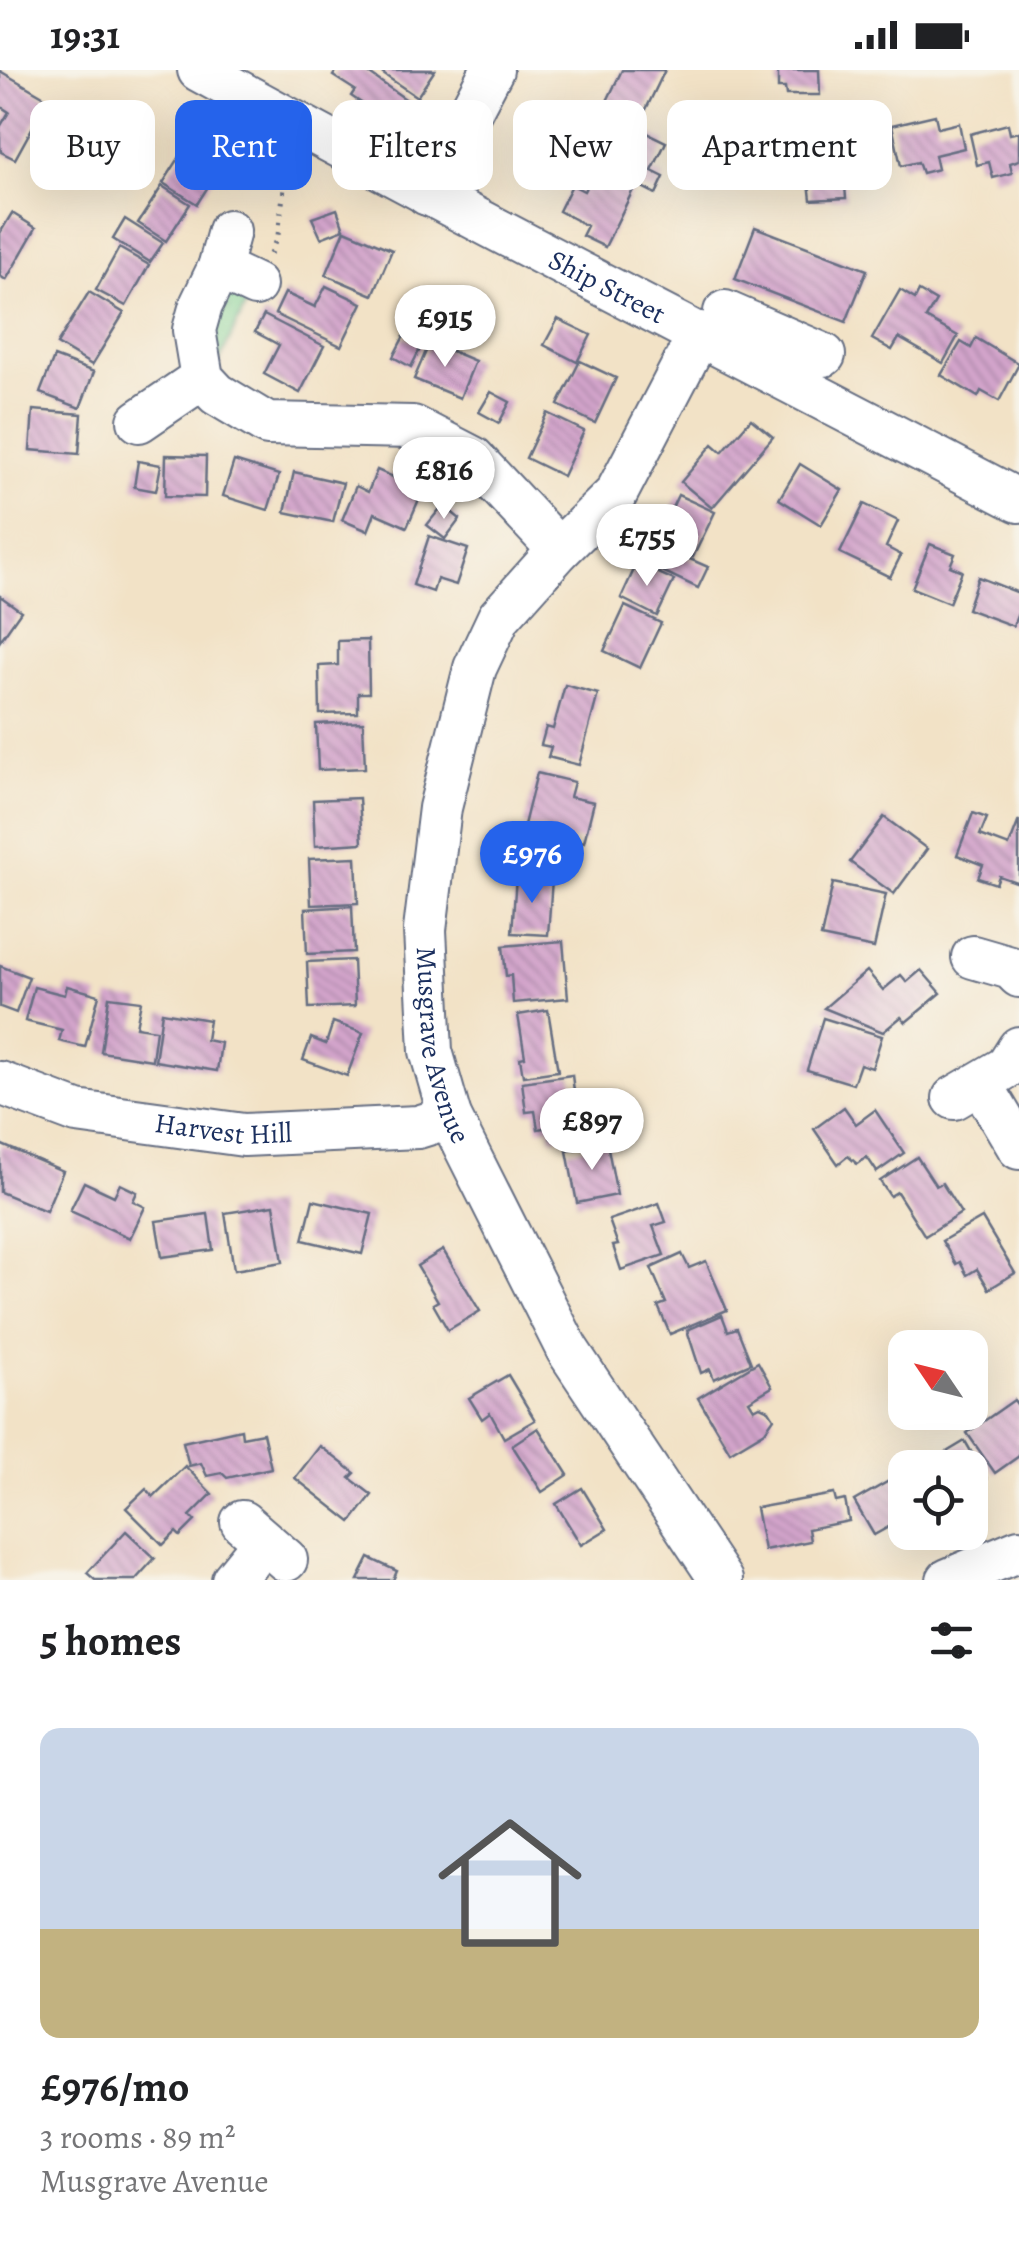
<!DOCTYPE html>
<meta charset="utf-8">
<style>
:root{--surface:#fff;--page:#f2f2f2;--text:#202124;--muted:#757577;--accent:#2563eb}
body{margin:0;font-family:Alegreya,serif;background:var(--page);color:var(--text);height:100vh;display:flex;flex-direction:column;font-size:38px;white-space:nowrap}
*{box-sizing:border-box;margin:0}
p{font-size:32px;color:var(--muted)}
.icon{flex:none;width:55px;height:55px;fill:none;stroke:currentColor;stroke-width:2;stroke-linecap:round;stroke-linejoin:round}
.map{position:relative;height:1510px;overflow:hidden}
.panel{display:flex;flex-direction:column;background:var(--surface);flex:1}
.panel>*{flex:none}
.banner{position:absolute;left:30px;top:30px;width:960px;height:90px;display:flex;gap:20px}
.needle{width:65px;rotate:305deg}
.tools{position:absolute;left:888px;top:1260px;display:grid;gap:20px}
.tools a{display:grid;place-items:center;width:100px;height:100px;border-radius:20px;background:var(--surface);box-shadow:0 10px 40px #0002;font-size:50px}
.price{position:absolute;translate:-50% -85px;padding:0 22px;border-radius:35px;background:#fff;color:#222;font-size:32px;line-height:65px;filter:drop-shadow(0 2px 5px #0008)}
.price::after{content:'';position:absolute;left:50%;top:60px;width:30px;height:22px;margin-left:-15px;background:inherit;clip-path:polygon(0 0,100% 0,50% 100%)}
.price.current{background:var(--accent);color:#fff}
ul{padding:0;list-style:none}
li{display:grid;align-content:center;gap:20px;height:530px;padding:0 40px}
li span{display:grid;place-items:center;height:310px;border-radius:20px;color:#555}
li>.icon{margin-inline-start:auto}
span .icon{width:180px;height:180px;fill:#fffc;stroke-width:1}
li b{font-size:42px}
h2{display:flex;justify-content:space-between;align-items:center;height:120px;padding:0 40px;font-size:42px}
.chip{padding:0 35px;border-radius:20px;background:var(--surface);box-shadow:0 10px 40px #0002;font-size:35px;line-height:90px}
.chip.current{background:var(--accent);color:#fff}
.status{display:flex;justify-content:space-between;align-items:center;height:70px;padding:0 50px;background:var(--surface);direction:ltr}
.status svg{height:28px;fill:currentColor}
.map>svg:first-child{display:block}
.grass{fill:url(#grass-tufts);stroke:#4c8078;stroke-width:2.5}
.building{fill:url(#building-back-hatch)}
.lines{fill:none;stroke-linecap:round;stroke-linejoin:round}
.minor-casing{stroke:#666e82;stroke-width:46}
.path{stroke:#666e82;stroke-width:5;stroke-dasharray:2.5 8;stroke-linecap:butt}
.minor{stroke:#fff;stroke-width:42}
.labels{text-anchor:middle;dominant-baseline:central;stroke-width:9;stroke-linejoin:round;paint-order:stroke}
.street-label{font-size:28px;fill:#1b2f5e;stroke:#f7f3e8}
</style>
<div class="status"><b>19:31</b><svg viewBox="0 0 49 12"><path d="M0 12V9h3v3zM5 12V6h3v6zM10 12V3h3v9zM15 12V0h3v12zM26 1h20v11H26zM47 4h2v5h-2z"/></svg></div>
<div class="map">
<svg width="1019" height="1510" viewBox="0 0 1019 1510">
<defs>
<pattern id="grass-tufts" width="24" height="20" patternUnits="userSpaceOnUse" patternTransform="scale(2.5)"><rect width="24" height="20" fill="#7ed193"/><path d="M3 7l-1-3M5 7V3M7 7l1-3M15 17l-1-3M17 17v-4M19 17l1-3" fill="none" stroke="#66aa7b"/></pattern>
<pattern id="building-back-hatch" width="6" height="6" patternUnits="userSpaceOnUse" patternTransform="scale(2.5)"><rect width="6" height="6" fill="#d3a4cb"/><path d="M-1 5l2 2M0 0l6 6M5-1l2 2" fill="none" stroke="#aa86a8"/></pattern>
</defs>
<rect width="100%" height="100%" fill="#f7f3e8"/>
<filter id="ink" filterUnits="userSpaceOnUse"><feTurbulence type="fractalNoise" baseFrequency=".01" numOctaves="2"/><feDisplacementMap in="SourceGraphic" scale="20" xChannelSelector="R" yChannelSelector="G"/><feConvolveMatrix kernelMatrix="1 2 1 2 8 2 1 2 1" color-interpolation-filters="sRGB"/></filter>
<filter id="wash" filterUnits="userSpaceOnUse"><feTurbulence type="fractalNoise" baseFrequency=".0048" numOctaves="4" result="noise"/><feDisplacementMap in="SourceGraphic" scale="40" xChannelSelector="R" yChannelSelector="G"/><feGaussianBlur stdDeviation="2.25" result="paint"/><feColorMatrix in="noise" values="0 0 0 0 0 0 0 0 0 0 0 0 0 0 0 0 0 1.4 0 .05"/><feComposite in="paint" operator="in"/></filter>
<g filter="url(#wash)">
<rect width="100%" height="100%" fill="#f2e2c6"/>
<path class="grass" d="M227 224H251L218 294 209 272Z"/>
<g id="blocks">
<g class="building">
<path d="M337 0H364L411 33 399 50 383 39 379 45 351 26 355 20 333 6Z"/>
<path d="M386 0H435L417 27 383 4Z"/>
<path d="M622 0H665L637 58 666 72 652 101 664 107 656 124 636 114 605 177 582 166 587 156 559 141 572 115 584 121 597 95 580 87Z"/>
<path d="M778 0H819L820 25H786L785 18H778Z"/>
<path d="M0 1 48 29 15 89 1 82 0 76V57L9 42 0 36Z"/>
<path d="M935 45 938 58 959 53 964 78 935 85 938 99 922 103 918 92 901 96 892 55Z"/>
<path d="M1008 54 1010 64 1019 62V90L1010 93 1012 103 993 108 989 92 977 95 970 64Z"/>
<path d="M840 58 846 128 811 130 808 102H803L800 70 807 69 806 61Z"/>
<path d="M190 71 223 93 197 134 163 113Z"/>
<path d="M228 73 248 74 247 97 227 96Z"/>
<path d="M162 116 190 134 166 171 138 153Z"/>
<path d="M337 139 344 159 321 168 312 148Z"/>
<path d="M12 143 36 158 6 210 0 206V163Z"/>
<path d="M125 149 163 173 150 192 113 169Z"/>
<path d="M755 157 867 200 846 252 735 209Z"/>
<path d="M345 160 392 180 373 225 326 205Z"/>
<path d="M119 178 149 195 126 236 96 220Z"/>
<path d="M326 216 362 233 341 276 275 244 285 223 315 237Z"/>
<path d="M900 220 915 229 919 221 936 231 926 248 958 266 943 293 899 268 892 280 872 269Z"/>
<path d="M89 222 124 243 92 295 57 274Z"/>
<path d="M264 245 324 276 300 323 264 304 279 275 255 262Z"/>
<path d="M558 249 591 265 577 292 544 275Z"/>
<path d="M404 266 422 275 411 297 393 287Z"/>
<path d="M976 268 1019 294 999 331 981 321 978 327 941 305 961 272 971 278Z"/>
<path d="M430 272 475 291 460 328 414 309Z"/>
<path d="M54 287 94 302 80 338 40 323Z"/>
<path d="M580 291 616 308 595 353 558 335Z"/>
<path d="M491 322 510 332 499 353 479 342Z"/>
<path d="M33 340 82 344 79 384 30 380Z"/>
<path d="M547 343 584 361 563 406 526 388Z"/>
<path d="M751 349 773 367 712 438 681 412 713 374 722 382Z"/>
<path d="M166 385 206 386 205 427 165 426Z"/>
<path d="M138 391 161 395 156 421 134 417Z"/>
<path d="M234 391 279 405 268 440 223 426Z"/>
<path d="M800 394 842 420 821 455 779 429Z"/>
<path d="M377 400 423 420 407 457 375 443 368 461 342 450 356 416 368 422Z"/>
<path d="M294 402 343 413 333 452 285 442Z"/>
<path d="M678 425 715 442 693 487 657 470Z"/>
<path d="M864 434 898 451 886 477 901 485 890 507 840 483Z"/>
<path d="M443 435 460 449 445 469 427 455Z"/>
<path d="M429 466 468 479 456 515 437 509 433 522 413 515Z"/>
<path d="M930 474 955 484 950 496 962 501 949 533 912 518Z"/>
<path d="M667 479 708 497 698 518 658 499Z"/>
<path d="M637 493 674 510 657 546 621 528Z"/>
<path d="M978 507 1019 523V541L1013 556 967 539Z"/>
<path d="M0 526 21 541 0 571Z"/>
<path d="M625 536 661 553 640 598 604 581Z"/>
<path d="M368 570 369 623H358V643L320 644 319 596 338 595V571Z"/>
<path d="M565 615 598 624 579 695 548 687 551 677 541 675 546 657 553 659Z"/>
<path d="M363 652 365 698 318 700 316 654Z"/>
<path d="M537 703 574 712 570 727 594 732 584 772 572 769 566 792 539 786 545 760 524 755Z"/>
<path d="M359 728 362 773 315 776 313 730Z"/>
<path d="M973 743 987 748 980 765 1009 776 1019 750V813L999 806 996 814 978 808 983 795 957 785Z"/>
<path d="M884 747 927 779 894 824 850 792Z"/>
<path d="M356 787 358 833 311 835 309 789Z"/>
<path d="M516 806 552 809 548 865 512 863Z"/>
<path d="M833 813 886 824 874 878 821 867Z"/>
<path d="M352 836 354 882 307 884 305 839Z"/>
<path d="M563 871 568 928 513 933 511 905 506 906 503 876Z"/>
<path d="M353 890 355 936 309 938 307 892Z"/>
<path d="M0 896 29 907 16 943 0 937Z"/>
<path d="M921 900 941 923 906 952 901 947 883 962 824 938 867 901 883 920 901 905 907 912Z"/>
<path d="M67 916 99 925 85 977 59 971 62 960 25 951 34 917 65 925Z"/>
<path d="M109 927 141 931 136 957 156 960 152 990 101 982Z"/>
<path d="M548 940 558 1001 523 1006 520 988 525 987 518 945Z"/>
<path d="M162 942 209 950 206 970 221 973 217 1001 155 991Z"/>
<path d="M823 948 882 966 872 998 860 994 853 1014 807 1000Z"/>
<path d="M333 952 363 963 347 1006 303 990 311 968 326 974Z"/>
<path d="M572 1005 577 1045 591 1043 593 1062 551 1068 550 1057 538 1059 535 1041 526 1042 522 1012Z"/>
<path d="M844 1037 856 1054 875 1040 904 1083 877 1102 867 1087 857 1094 848 1086 838 1094 814 1059Z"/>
<path d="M607 1073 617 1125 577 1133 567 1081Z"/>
<path d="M0 1074 63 1101 46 1141 0 1122Z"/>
<path d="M917 1087 936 1116 942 1113 961 1143 925 1166 897 1122 890 1126 880 1111Z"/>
<path d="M84 1112 114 1126 120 1114 137 1122 133 1131 145 1137 130 1168 70 1141Z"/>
<path d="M313 1130 372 1144 362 1184 303 1170Z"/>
<path d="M659 1133 666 1152 653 1156 664 1185 621 1200 613 1176 618 1175 609 1150Z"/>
<path d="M274 1135 283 1192 234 1200 225 1143Z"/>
<path d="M208 1144 213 1180 162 1187 156 1151Z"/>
<path d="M982 1148 1015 1203 989 1219 977 1199 967 1205 960 1192 956 1194 942 1171Z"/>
<path d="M443 1180 480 1241 448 1260 433 1234 438 1231 417 1196Z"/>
<path d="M682 1184 689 1198 706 1191 727 1240 670 1264 658 1236 666 1233 651 1198Z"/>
<path d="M722 1245 728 1261 737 1258 751 1293 714 1309 710 1299 701 1303 687 1260Z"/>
<path d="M758 1292 772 1317 749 1331 754 1339 760 1336 769 1340 774 1348 765 1361 730 1382 698 1328Z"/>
<path d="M508 1305 535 1350 504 1368 490 1343 482 1349 469 1328Z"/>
<path d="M1014 1330 1019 1337V1386L995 1403 967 1363Z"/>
<path d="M538 1358 568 1405 542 1422 512 1375Z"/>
<path d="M241 1359 242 1367 263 1363 271 1398 227 1408 222 1403 207 1406 201 1393 189 1396 183 1372Z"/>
<path d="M965 1371 987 1409 970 1419V1398H920Z"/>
<path d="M320 1376 355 1403 350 1408 372 1425 351 1452 295 1408Z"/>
<path d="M185 1396 212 1424 190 1446 195 1451 180 1466 176 1462 163 1475 126 1438 146 1419 153 1427Z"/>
<path d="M896 1407 900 1413 905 1410V1439L897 1443 901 1450 874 1465 854 1431Z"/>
<path d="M582 1418 607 1459 581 1475 556 1434Z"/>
<path d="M834 1424 836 1432 845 1430 849 1451 808 1459 810 1471 764 1480 756 1438Z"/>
<path d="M126 1461 155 1488 135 1510H95L87 1503Z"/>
<path d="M369 1488 397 1501 393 1510H358Z"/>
</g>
</g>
</g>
<g filter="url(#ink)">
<use href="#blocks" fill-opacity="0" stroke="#666e82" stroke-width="2.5"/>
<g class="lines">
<defs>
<g id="minor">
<path id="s1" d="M199 0C470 149 746 288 1019 431"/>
<path d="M427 124 492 0"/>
<path d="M229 161 219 198 255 215"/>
<path d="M219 198 201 235 194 260 202 308 217 324 267 354 413 357 473 388 559 480"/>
<path d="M725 242 824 285"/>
<path id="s2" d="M700 263 616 424 559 480 499 547 475 598 440 738 425 860 431 981 450 1047 567 1279 721 1510"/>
<path d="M139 351 202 308"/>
<path d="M973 887 1011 898 1019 906"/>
<path id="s3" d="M0 1013 77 1042 244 1065 418 1057 450 1047"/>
<path d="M981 1014 1019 1078"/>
<path d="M954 1028 1007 997 1019 978"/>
<path d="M242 1452 286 1490"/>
<path d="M233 1510 264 1472"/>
<path d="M948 1510 1019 1480"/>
</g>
</defs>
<use href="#minor" class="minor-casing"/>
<path class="path" d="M270 184 278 165 288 87"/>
<use href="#minor" class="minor"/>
</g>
</g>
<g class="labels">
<g class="street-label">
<text stroke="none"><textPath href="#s1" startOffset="462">Ship Street</textPath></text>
<text stroke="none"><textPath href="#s2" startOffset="792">Musgrave Avenue</textPath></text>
<text stroke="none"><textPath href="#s3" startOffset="230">Harvest Hill</textPath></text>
</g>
</g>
</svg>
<div class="tools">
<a><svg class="needle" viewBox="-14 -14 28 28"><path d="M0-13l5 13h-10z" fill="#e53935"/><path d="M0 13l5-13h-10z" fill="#757577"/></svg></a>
<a><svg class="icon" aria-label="locate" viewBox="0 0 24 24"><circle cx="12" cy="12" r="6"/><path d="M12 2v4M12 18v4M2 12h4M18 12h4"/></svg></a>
</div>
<b class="price" style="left:445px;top:300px">£915</b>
<b class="price" style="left:444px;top:452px">£816</b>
<b class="price" style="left:647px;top:519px">£755</b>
<b class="price current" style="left:532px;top:836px">£976</b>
<b class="price" style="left:592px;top:1103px">£897</b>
<div class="banner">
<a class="chip">Buy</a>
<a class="chip current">Rent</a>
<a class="chip">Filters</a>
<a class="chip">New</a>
<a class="chip">Apartment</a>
</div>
</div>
<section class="panel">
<h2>5 homes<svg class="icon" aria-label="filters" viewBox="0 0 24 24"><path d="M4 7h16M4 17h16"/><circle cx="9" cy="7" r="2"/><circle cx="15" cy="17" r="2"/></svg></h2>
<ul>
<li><span style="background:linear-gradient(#c9d6e8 65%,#c2b280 0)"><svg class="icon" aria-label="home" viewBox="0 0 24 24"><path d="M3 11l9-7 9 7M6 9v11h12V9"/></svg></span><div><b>£976/mo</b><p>3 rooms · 89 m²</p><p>Musgrave Avenue</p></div></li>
</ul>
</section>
